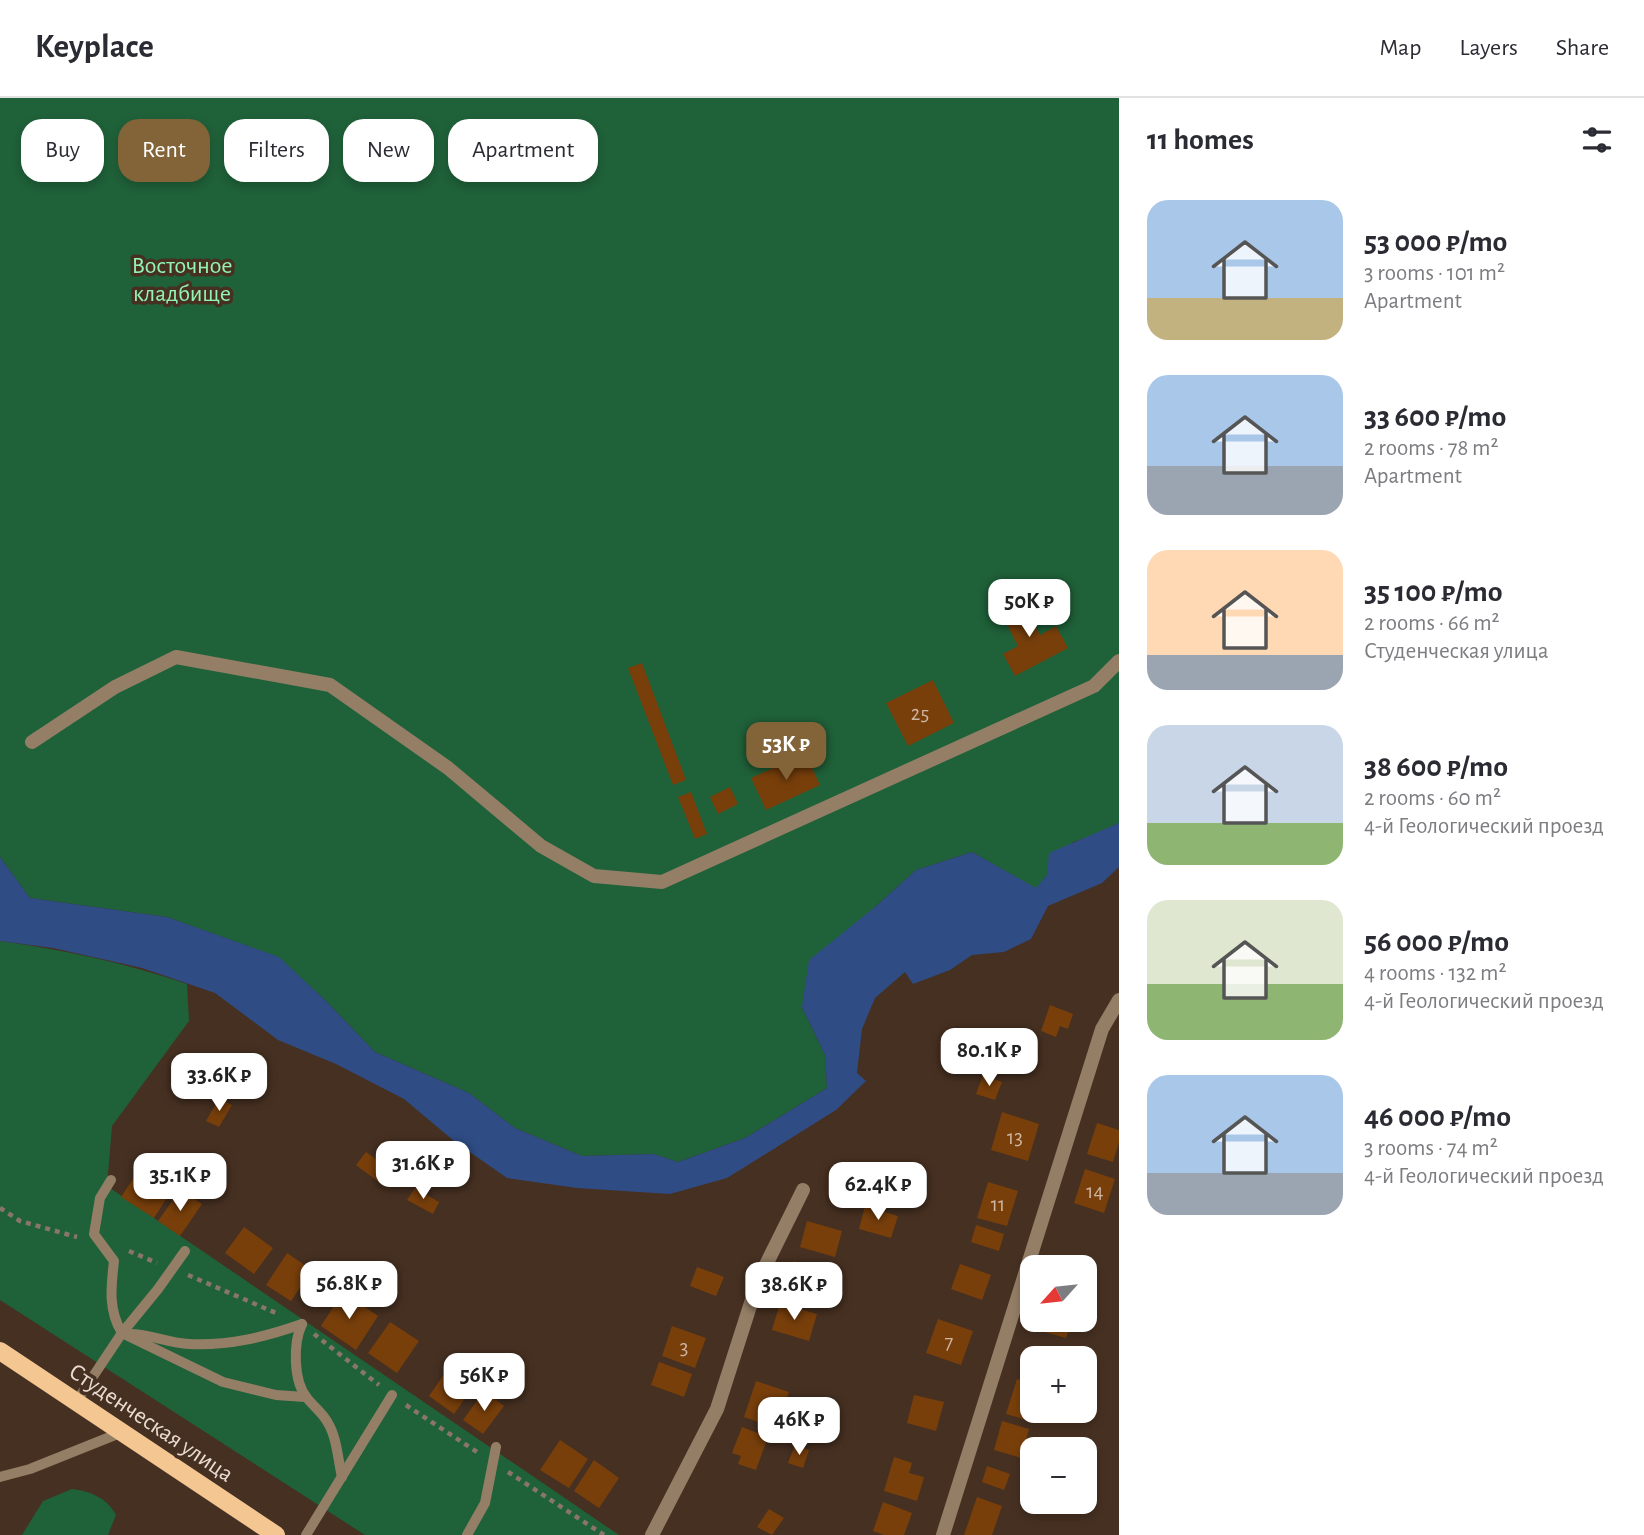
<!DOCTYPE html>
<meta charset="utf-8">
<style>
:root{--surface:#fff;--page:#f7f7f7;--text:#2b2b33;--muted:#7c7c81;--line:#e1e1e2;--accent:#836338}
body{margin:0;font-family:"Alegreya Sans",sans-serif;background:var(--page);color:var(--text);height:100vh;display:flex;flex-direction:column;font-size:26px;white-space:nowrap}
*{box-sizing:border-box;margin:0}
p{font-size:23px;color:var(--muted)}
.icon{flex:none;width:38px;height:38px;fill:none;stroke:currentColor;stroke-width:2;stroke-linecap:round;stroke-linejoin:round}
.map{position:relative;flex:1;overflow:hidden}
.drawer{display:flex;flex-direction:column;background:var(--surface);width:525px}
.drawer>*{flex:none}
.guide{position:absolute;left:21px;top:21px;width:665px;height:63px;display:flex;gap:14px}
.needle{width:46px;rotate:243deg}
.fabs{position:absolute;left:1020px;top:1157px;display:grid;gap:14px}
.fabs a{display:grid;place-items:center;width:77px;height:77px;border-radius:14px;background:var(--surface);box-shadow:0 4px 10px #0003;font-size:35px}
.price{position:absolute;translate:-50% -60px;padding:0 16px;border-radius:14px;background:#fff;color:#222;font-size:23px;line-height:46px;filter:drop-shadow(0 2px 4px #0008)}
.price::after{content:'';position:absolute;left:50%;top:42px;width:21px;height:16px;margin-left:-10px;background:inherit;clip-path:polygon(0 0,100% 0,50% 100%)}
.price.active{background:var(--accent);color:#fff}
ul{padding:0;list-style:none}
li{display:flex;align-items:center;gap:21px;height:175px;padding:0 28px}
li span{display:grid;place-items:center;flex:none;width:196px;height:140px;border-radius:21px;color:#555}
li>.icon{margin-inline-start:auto}
span .icon{width:84px;height:84px;fill:#fffc;stroke-width:1}
li b{font-size:30px}
h2{display:flex;justify-content:space-between;align-items:center;height:84px;padding:0 28px;font-size:30px}
.pill{padding:0 24px;border-radius:21px;background:var(--surface);box-shadow:0 4px 10px #0003;font-size:24px;line-height:63px}
.pill.active{background:var(--accent);color:#fff}
header{display:flex;align-items:center;gap:42px;box-sizing:border-box;height:98px;padding:0 35px;background:var(--surface);border-bottom:2px solid var(--line)}
header strong{font-size:33px}
nav{display:flex;gap:38px;margin-inline-start:auto;font-size:24px}
main{display:flex;flex:1;min-height:0}
.map>svg:first-child{display:block}
.green{fill:#1f6139}
.water{fill:#2f4c84}
.building{fill:#783f0b}
.lines{fill:none;stroke-linecap:round;stroke-linejoin:round}
.path{stroke:#897669;stroke-width:4.5;stroke-dasharray:5 5;stroke-linecap:butt}
.lane{stroke:#947e66;stroke-width:10}
.street{stroke:#947e66;stroke-width:14}
.primary{stroke:#f3c692;stroke-width:18}
.labels{text-anchor:middle;dominant-baseline:central;stroke-width:7;stroke-linejoin:round;paint-order:stroke}
.number-label{font-size:21px;fill:#ceb5a0}
.park-label{font-size:24px;fill:#93f3b2;stroke:#463021}
.street-label{font-size:24px;fill:#eadcd2;stroke:#463021}
</style>
<header>
<strong>Keyplace</strong>
<nav><a>Map</a><a>Layers</a><a>Share</a></nav>
</header>
<main>
<div class="map">
<svg width="1119" height="1437" viewBox="0 0 1119 1437">
<rect width="100%" height="100%" fill="#463021"/>
<g class="green">
<path d="M0 0H1119V725L1092 738 1073 744 1036 791 972 754 916 772 875 809 802 909 825 957 827 990 745 1040 678 1064 654 1056 582 1058 515 1030 469 995 375 954 325 902 278 859 167 819 30 800 0 759Z"/>
<path d="M0 843C64 852 126 865 187 886L189 923 112 1028 107 1088 619 1437H365L0 1202Z"/>
<path d="M72 1391C90 1393 107 1400 116 1417L108 1437H22L43 1403Z"/>
</g>
<path class="water" d="M1119 725V769L1102 785 1048 808 1031 841 1004 854 972 857 950 872 913 886 905 874 875 900 862 931 857 975 866 983 836 1012 727 1080 670 1096 577 1090 507 1080 454 1043 404 1001 336 966 278 942 215 895 142 870 53 850 0 843V759L30 800 167 819 279 859 325 902 375 954 469 995 515 1030 582 1058 654 1056 678 1064 745 1040 827 990 825 957 802 909 809 862 875 809 916 772 972 754 1036 790 1047 777 1049 755Z"/>
<g class="building">
<path d="M1021 500 1040 537 1056 528 1068 550 1015 578 1003 556 1018 548 999 511Z"/>
<path d="M642 565 686 682 673 687 628 570Z"/>
<path d="M933 582 954 625 908 648 886 605Z"/>
<path d="M805 655 820 687 766 712 751 680Z"/>
<path d="M730 689 738 706 718 716 710 699Z"/>
<path d="M691 694 707 736 695 741 678 699Z"/>
<path d="M1050 907 1073 916 1068 931 1060 928 1056 939 1041 933Z"/>
<path d="M255 974 267 982 256 998 244 990Z"/>
<path d="M983 977 1002 984 995 1002 976 996Z"/>
<path d="M219 1000 232 1007 219 1029 206 1023Z"/>
<path d="M1002 1014 1039 1026 1028 1063 991 1052Z"/>
<path d="M1097 1025 1119 1032V1044L1113 1064 1087 1056Z"/>
<path d="M366 1054 390 1071 380 1085 356 1067Z"/>
<path d="M150 1055 182 1076 154 1120 121 1099Z"/>
<path d="M907 1067 923 1071 918 1089 902 1085Z"/>
<path d="M1085 1071 1115 1081 1104 1115 1074 1105Z"/>
<path d="M988 1084 1018 1093 1007 1128 977 1120Z"/>
<path d="M415 1090 439 1104 433 1116 407 1102Z"/>
<path d="M180 1092 202 1106 180 1138 158 1123Z"/>
<path d="M865 1108 898 1118 891 1140 859 1131Z"/>
<path d="M807 1123 842 1133 835 1159 800 1149Z"/>
<path d="M976 1127 1004 1136 999 1153 971 1144Z"/>
<path d="M244 1129 273 1150 254 1176 225 1155Z"/>
<path d="M287 1155 312 1172 291 1203 266 1187Z"/>
<path d="M794 1163 805 1167 802 1178 790 1175Z"/>
<path d="M960 1166 991 1177 982 1202 951 1191Z"/>
<path d="M697 1169 724 1179 716 1198 690 1188Z"/>
<path d="M343 1194 378 1218 356 1252 321 1228Z"/>
<path d="M780 1205 817 1216 809 1243 772 1232Z"/>
<path d="M938 1221 973 1233 961 1267 926 1255Z"/>
<path d="M1036 1222H1072L1066 1240 1034 1231Z"/>
<path d="M390 1224 419 1243 397 1275 368 1255Z"/>
<path d="M672 1228 706 1240 695 1270 662 1258Z"/>
<path d="M659 1264 692 1276 684 1299 651 1287Z"/>
<path d="M450 1268 475 1286 454 1316 429 1298Z"/>
<path d="M1017 1281 1032 1286V1312H1037L1033 1324 1006 1316Z"/>
<path d="M756 1283 789 1294 776 1330 744 1319Z"/>
<path d="M484 1293 504 1308 483 1336 463 1322Z"/>
<path d="M914 1297 944 1304 936 1333 907 1325Z"/>
<path d="M1002 1323 1029 1331 1021 1360 994 1352Z"/>
<path d="M742 1329 768 1339 756 1372 738 1366 741 1358 732 1355Z"/>
<path d="M560 1342 588 1361 569 1390 540 1372Z"/>
<path d="M795 1347 809 1352 803 1370 788 1365Z"/>
<path d="M894 1359 912 1365 909 1375 924 1379 917 1403 884 1393Z"/>
<path d="M594 1362 619 1380 599 1410 574 1393Z"/>
<path d="M987 1368 1010 1376 1004 1392 982 1384Z"/>
<path d="M977 1399 1002 1408 992 1437H964Z"/>
<path d="M883 1404 912 1415 904 1437H884L873 1433Z"/>
<path d="M769 1411 784 1420 772 1437 757 1429Z"/>
</g>
<g class="lines">
<g class="path">
<path d="M0 1110 20 1123 77 1139"/>
<path d="M129 1153 157 1165"/>
<path d="M188 1177 276 1215"/>
<path d="M314 1236 379 1287"/>
<path d="M406 1307 477 1354"/>
<path d="M508 1374 604 1437"/>
</g>
<g class="lane">
<path d="M111 1082 100 1100 94 1136 114 1163C111 1189 108 1212 122 1235L223 1284 276 1297 305 1299"/>
<path d="M302 1226C293 1245 293 1283 307 1300 314 1309 323 1315 328 1325 337 1340 338 1362 342 1379"/>
<path d="M130 1236C150 1236 169 1245 189 1246 229 1248 265 1239 302 1226"/>
<path d="M76 1304 122 1235 158 1191 185 1153"/>
<path d="M0 1379 30 1371 120 1335"/>
<path d="M306 1437 392 1297"/>
<path d="M467 1437 485 1405 496 1349"/>
</g>
<g class="street">
<path d="M32 644 115 589 176 559 330 587 448 670 541 748 594 778 662 784 1094 588 1119 563"/>
<path d="M652 1437 717 1311 758 1183 803 1092"/>
<path d="M943 1437 1102 931 1119 902"/>
</g>
<path class="primary" d="M0 1253 276 1437"/>
</g>
<g class="labels">
<g class="number-label">
<text x="920" y="615">25</text>
<text x="1015" y="1039">13</text>
<text x="1095" y="1093">14</text>
<text x="998" y="1106">11</text>
<text x="949" y="1244">7</text>
<text x="684" y="1249">3</text>
</g>
<g class="park-label">
<text x="182" y="168">Восточное<tspan x="182" dy="28">кладбище</tspan></text>
</g>
<g class="street-label">
<text transform="translate(151 1325) rotate(34)">Студенческая улица</text>
</g>
</g>
</svg>
<div class="fabs">
<a><svg class="needle" viewBox="-14 -14 28 28"><path d="M0-13l5 13h-10z" fill="#e53935"/><path d="M0 13l5-13h-10z" fill="#7c7c81"/></svg></a>
<a>+</a>
<a>−</a>
</div>
<b class="price" style="left:1029px;top:541px">50K ₽</b>
<b class="price active" style="left:786px;top:684px">53K ₽</b>
<b class="price" style="left:989px;top:990px">80.1K ₽</b>
<b class="price" style="left:219px;top:1015px">33.6K ₽</b>
<b class="price" style="left:423px;top:1103px">31.6K ₽</b>
<b class="price" style="left:180px;top:1115px">35.1K ₽</b>
<b class="price" style="left:878px;top:1124px">62.4K ₽</b>
<b class="price" style="left:349px;top:1223px">56.8K ₽</b>
<b class="price" style="left:794px;top:1224px">38.6K ₽</b>
<b class="price" style="left:484px;top:1315px">56K ₽</b>
<b class="price" style="left:799px;top:1359px">46K ₽</b>
<div class="guide">
<a class="pill">Buy</a>
<a class="pill active">Rent</a>
<a class="pill">Filters</a>
<a class="pill">New</a>
<a class="pill">Apartment</a>
</div>
</div>
<section class="drawer">
<h2>11 homes<svg class="icon" aria-label="filters" viewBox="0 0 24 24"><path d="M4 7h16M4 17h16"/><circle cx="9" cy="7" r="2"/><circle cx="15" cy="17" r="2"/></svg></h2>
<ul>
<li><span style="background:linear-gradient(#a9c7e8 70%,#c2b280 0)"><svg class="icon" aria-label="home" viewBox="0 0 24 24"><path d="M3 11l9-7 9 7M6 9v11h12V9"/></svg></span><div><b>53 000 ₽/mo</b><p>3 rooms · 101 m²</p><p>Apartment</p></div></li>
<li><span style="background:linear-gradient(#a9c7e8 65%,#9aa5b1 0)"><svg class="icon" aria-label="home" viewBox="0 0 24 24"><path d="M3 11l9-7 9 7M6 9v11h12V9"/></svg></span><div><b>33 600 ₽/mo</b><p>2 rooms · 78 m²</p><p>Apartment</p></div></li>
<li><span style="background:linear-gradient(#ffd9b3 75%,#9aa5b1 0)"><svg class="icon" aria-label="home" viewBox="0 0 24 24"><path d="M3 11l9-7 9 7M6 9v11h12V9"/></svg></span><div><b>35 100 ₽/mo</b><p>2 rooms · 66 m²</p><p>Студенческая улица</p></div></li>
<li><span style="background:linear-gradient(#c9d6e8 70%,#8fb573 0)"><svg class="icon" aria-label="home" viewBox="0 0 24 24"><path d="M3 11l9-7 9 7M6 9v11h12V9"/></svg></span><div><b>38 600 ₽/mo</b><p>2 rooms · 60 m²</p><p>4-й Геологический проезд</p></div></li>
<li><span style="background:linear-gradient(#dfe7d0 60%,#8fb573 0)"><svg class="icon" aria-label="home" viewBox="0 0 24 24"><path d="M3 11l9-7 9 7M6 9v11h12V9"/></svg></span><div><b>56 000 ₽/mo</b><p>4 rooms · 132 m²</p><p>4-й Геологический проезд</p></div></li>
<li><span style="background:linear-gradient(#a9c7e8 70%,#9aa5b1 0)"><svg class="icon" aria-label="home" viewBox="0 0 24 24"><path d="M3 11l9-7 9 7M6 9v11h12V9"/></svg></span><div><b>46 000 ₽/mo</b><p>3 rooms · 74 m²</p><p>4-й Геологический проезд</p></div></li>
</ul>
</section>
</main>
